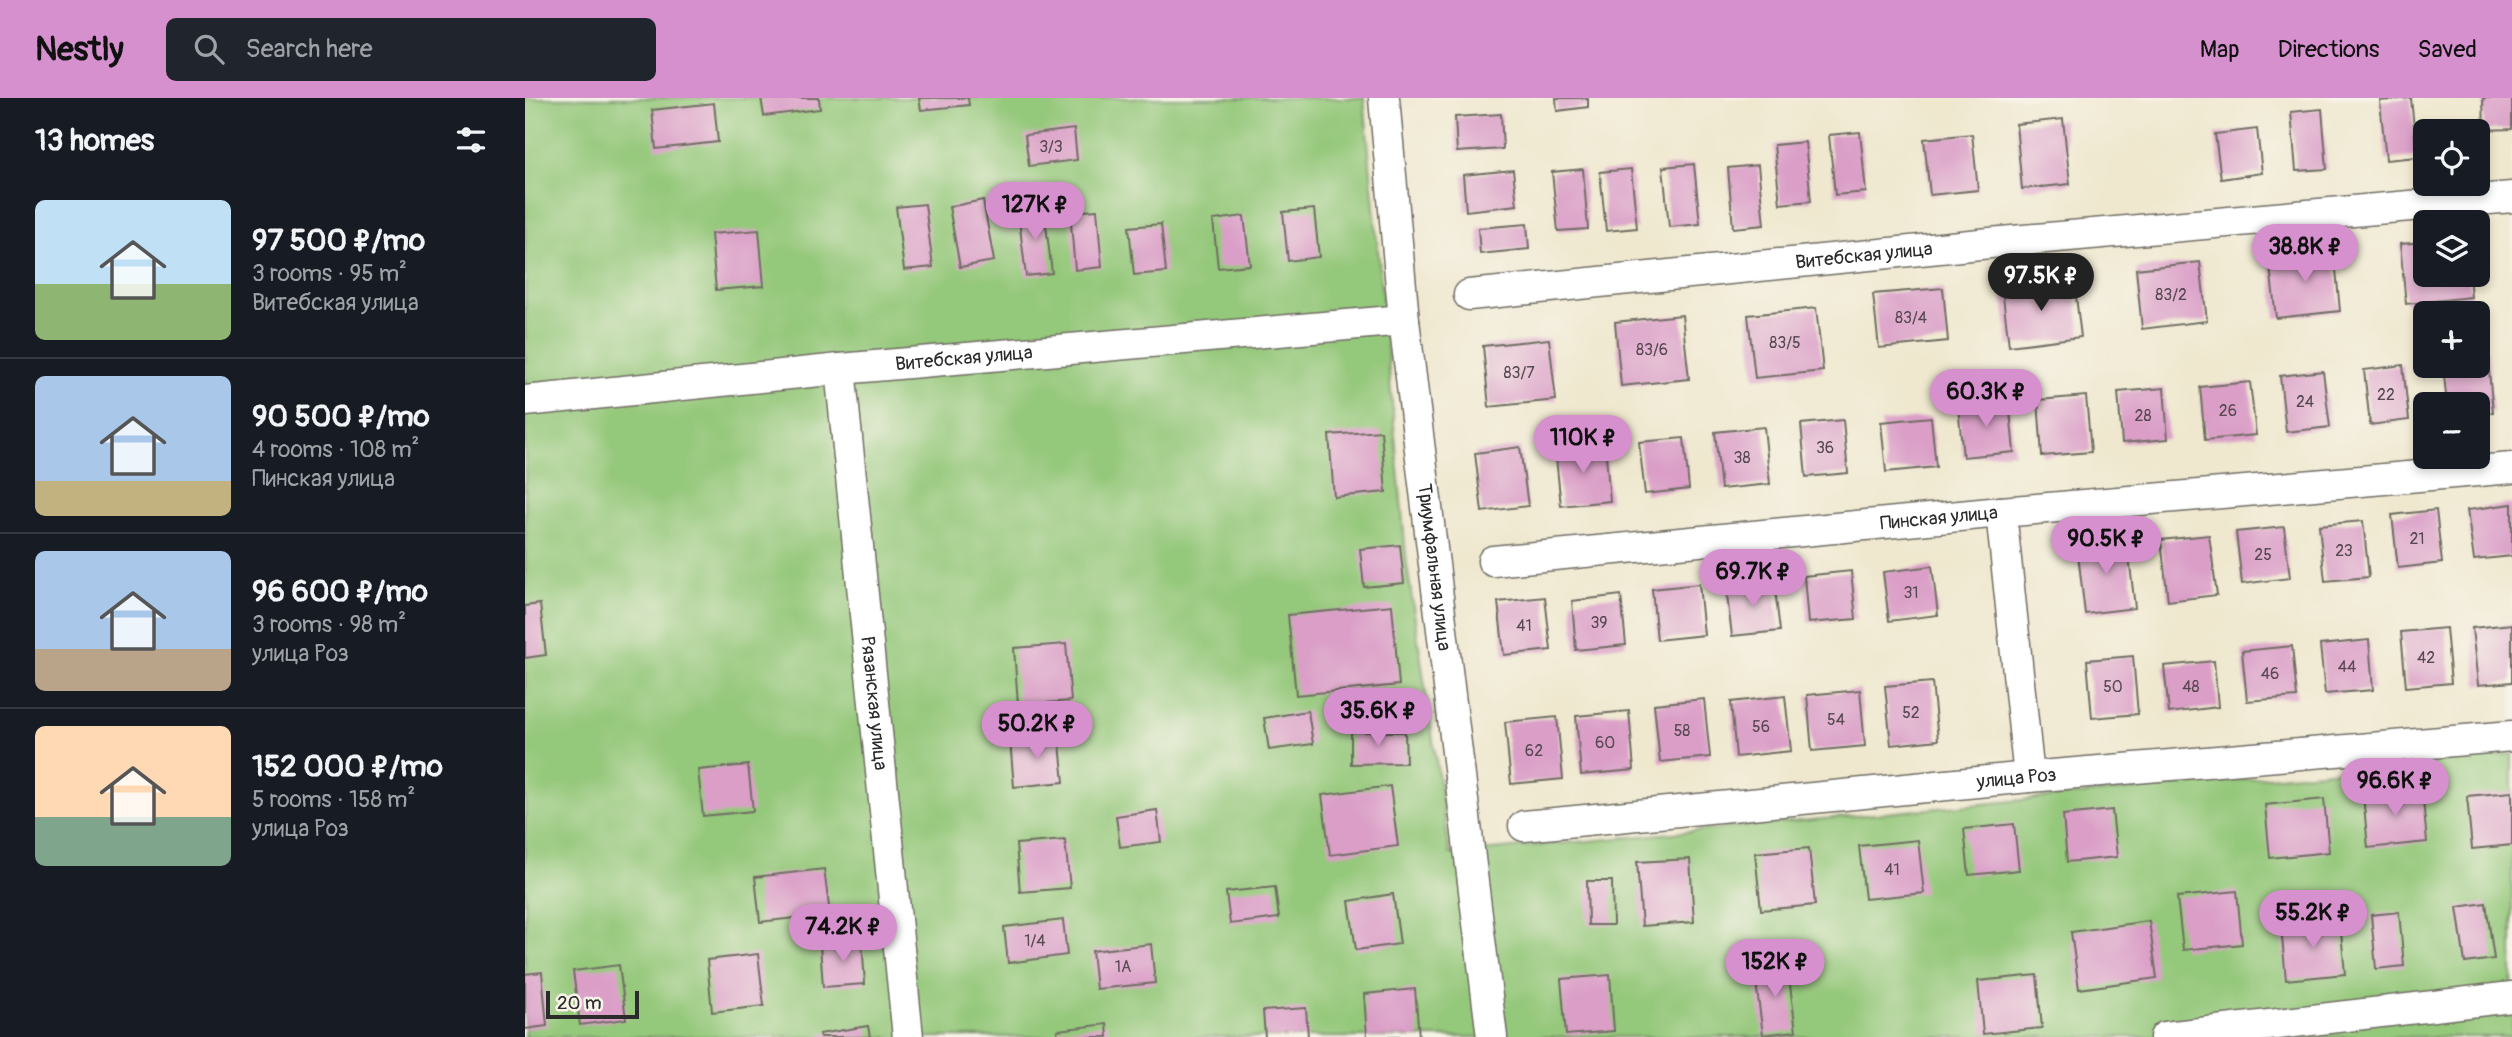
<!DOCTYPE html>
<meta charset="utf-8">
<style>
:root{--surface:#171b24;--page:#20242c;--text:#f1f3f6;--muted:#9ea1a6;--line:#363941;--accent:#d690ce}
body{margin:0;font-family:Pangolin,sans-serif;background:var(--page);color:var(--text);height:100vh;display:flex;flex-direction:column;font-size:26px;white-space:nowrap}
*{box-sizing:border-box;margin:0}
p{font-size:23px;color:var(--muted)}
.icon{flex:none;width:38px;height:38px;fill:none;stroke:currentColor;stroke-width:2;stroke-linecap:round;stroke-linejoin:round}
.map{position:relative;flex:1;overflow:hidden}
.panel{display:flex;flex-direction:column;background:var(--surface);width:525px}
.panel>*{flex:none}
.fabs{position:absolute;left:1888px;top:21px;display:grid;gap:14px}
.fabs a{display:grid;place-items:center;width:77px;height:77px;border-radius:10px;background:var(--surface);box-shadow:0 4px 10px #0003;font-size:35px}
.scale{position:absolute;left:21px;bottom:18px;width:93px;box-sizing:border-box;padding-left:7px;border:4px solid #2b2b2b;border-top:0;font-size:19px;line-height:24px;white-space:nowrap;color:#2b2b2b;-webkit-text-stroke:5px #f7f3e8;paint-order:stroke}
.price{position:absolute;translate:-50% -60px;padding:0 16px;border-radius:24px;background:var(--accent);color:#111;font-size:23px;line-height:46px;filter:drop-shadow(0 2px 4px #0008)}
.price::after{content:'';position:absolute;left:50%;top:42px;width:21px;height:16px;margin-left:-10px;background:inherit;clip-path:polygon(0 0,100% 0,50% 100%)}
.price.on{background:#222;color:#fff}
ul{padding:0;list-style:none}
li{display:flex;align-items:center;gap:21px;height:175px;padding:0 35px}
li+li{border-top:2px solid var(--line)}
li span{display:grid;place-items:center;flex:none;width:196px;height:140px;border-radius:10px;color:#555}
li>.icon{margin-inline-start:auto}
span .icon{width:84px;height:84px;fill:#fffc;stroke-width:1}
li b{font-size:30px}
h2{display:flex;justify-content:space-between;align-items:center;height:84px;padding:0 35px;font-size:30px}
header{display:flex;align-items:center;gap:42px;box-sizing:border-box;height:98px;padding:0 35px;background:var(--accent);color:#111}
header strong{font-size:33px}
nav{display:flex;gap:38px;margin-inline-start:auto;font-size:24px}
.search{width:490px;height:63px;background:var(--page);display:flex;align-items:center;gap:18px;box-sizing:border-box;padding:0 24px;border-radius:10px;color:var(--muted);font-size:26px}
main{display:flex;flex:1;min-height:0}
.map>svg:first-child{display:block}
.green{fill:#94c87a;stroke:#607a52;stroke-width:2}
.building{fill:#da9ec7}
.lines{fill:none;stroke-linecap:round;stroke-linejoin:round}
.street-casing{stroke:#706d64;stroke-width:33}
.street{stroke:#fff;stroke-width:30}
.labels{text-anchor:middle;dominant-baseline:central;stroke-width:6;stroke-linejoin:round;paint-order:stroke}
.number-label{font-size:16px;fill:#574852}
.street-label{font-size:19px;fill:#2b2b2b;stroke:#f7f3e8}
</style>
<header>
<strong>Nestly</strong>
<div class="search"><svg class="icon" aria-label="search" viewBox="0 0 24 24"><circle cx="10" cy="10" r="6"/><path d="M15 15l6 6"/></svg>Search here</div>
<nav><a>Map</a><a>Directions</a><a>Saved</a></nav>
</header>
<main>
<section class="panel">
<h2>13 homes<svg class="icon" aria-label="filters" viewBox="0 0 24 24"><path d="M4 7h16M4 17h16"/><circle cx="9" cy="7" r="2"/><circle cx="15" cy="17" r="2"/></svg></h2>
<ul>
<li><span style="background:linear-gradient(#bfe0f5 60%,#8fb573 0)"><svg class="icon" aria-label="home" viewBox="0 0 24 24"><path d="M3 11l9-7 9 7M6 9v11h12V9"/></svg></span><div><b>97 500 ₽/mo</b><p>3 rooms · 95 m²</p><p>Витебская улица</p></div></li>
<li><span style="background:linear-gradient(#a9c7e8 75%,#c2b280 0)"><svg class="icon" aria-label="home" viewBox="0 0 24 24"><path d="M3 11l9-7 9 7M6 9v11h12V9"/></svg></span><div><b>90 500 ₽/mo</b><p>4 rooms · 108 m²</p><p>Пинская улица</p></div></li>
<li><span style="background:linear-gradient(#a9c7e8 70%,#b9a48a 0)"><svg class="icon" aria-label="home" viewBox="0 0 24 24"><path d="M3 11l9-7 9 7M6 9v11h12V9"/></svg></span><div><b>96 600 ₽/mo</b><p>3 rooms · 98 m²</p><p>улица Роз</p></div></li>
<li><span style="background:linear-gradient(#ffd9b3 65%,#7fa58c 0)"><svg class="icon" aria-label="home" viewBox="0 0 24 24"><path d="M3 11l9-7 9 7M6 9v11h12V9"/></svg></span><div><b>152 000 ₽/mo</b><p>5 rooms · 158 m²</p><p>улица Роз</p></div></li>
</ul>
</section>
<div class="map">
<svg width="1987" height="939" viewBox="0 0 1987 939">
<rect width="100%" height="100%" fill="#f7f3e8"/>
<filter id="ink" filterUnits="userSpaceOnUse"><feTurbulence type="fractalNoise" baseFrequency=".0143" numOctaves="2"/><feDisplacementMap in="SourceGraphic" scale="14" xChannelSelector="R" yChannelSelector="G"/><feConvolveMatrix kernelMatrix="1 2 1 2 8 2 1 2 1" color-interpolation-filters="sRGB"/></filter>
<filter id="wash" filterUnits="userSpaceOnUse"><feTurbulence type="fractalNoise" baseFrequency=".00686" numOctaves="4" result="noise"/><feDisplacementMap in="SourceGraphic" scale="28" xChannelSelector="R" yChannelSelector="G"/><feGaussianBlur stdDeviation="1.57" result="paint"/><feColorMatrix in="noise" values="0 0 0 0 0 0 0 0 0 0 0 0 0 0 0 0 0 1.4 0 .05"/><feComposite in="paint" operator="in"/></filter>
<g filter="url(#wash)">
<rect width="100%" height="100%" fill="#efe8cf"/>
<path class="green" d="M0 0H839L882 468 925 756 1987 656V939H0Z"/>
<g id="blocks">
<g class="building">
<path d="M236 0H294L295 11 239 18Z"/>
<path d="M394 0H443L444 7 396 12Z"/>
<path d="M1031 0H1063V9L1032 13Z"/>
<path d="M1886 0 1892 59 1861 62 1855 3Z"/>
<path d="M1958 0H1987V31L1959 32Z"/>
<path d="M189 5 193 44 131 51 127 12Z"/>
<path d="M1797 11 1802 71 1771 73 1766 14Z"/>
<path d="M976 16 978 51 932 54 930 19Z"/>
<path d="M1538 21 1545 86 1497 91 1491 26Z"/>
<path d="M549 31 552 62 504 68 500 37Z"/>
<path d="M1732 31 1737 75 1696 81 1690 36Z"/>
<path d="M1335 34 1341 94 1310 97 1304 37Z"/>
<path d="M1447 36 1453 92 1405 97 1399 41Z"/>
<path d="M1280 44 1286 103 1255 106 1249 47Z"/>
<path d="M1169 66 1175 126 1144 129 1138 69Z"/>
<path d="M1233 67 1239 127 1208 130 1203 70Z"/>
<path d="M1058 71 1063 131 1033 133 1027 74Z"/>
<path d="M1106 71 1112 130 1081 133 1075 74Z"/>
<path d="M988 72 992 107 941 113 938 77Z"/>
<path d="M458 102 469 163 435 169 424 109Z"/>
<path d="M400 106 408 169 379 172 371 109Z"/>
<path d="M519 111 527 175 501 178 493 113Z"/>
<path d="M789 111 794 159 763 163 758 114Z"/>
<path d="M572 112 577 169 550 172 545 114Z"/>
<path d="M719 118 725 167 693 170 688 122Z"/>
<path d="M636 126 641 174 609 177 604 129Z"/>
<path d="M1002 126 1004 151 955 156 953 130Z"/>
<path d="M234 132 239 188 191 192 186 136Z"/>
<path d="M1900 144V177H1944L1946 199 1881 206 1875 146Z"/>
<path d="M1809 151 1815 213 1751 220 1744 159Z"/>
<path d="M1675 164 1682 223 1617 231 1611 171Z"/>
<path d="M1549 182 1556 239 1484 248 1477 190Z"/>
<path d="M1418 190 1423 243 1354 250 1348 196Z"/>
<path d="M1291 210 1298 273 1230 280 1223 217Z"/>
<path d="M1157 217 1164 281 1096 288 1090 224Z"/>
<path d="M1024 241 1031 302 964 309 958 248Z"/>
<path d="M1962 253 1968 314 1953 315V306H1922L1918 268H1953V254Z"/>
<path d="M1878 267 1884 322 1845 327 1839 272Z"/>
<path d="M1798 273 1805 329 1761 334 1755 278Z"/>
<path d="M1725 284 1731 337 1680 342 1675 289Z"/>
<path d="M1639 290 1643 341 1597 345 1593 294Z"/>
<path d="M1561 298 1566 354 1517 358 1513 302Z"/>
<path d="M1484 303 1489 354 1438 359 1433 308Z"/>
<path d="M1406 319 1411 369 1361 374 1356 324Z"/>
<path d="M1318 322 1323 375 1281 379 1276 326Z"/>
<path d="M1239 329 1245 386 1196 391 1190 334Z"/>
<path d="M856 333 861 394 809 399 804 337Z"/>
<path d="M1159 340 1164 391 1120 396 1114 344Z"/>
<path d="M1080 346 1085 403 1036 408 1030 350Z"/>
<path d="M995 349 1003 408 957 414 950 355Z"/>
<path d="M1987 406V458L1949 462 1942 412Z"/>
<path d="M1911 412 1917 465 1873 470 1867 417Z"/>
<path d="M1838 423 1844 479 1800 483 1794 427Z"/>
<path d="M1759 429 1765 480 1717 486 1711 434Z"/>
<path d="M1684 437 1692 497 1643 503 1636 442Z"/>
<path d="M1602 441 1610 510 1560 516 1552 447Z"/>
<path d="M875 447 879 485 839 489 835 451Z"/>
<path d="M1407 468 1413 517 1364 523 1358 474Z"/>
<path d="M1326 473 1331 521 1283 525 1279 478Z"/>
<path d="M1249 483 1255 533 1207 538 1201 489Z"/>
<path d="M1174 486 1179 537 1132 542 1127 491Z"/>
<path d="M1096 497 1101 547 1051 552 1047 503Z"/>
<path d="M1020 499 1026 552 979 557 973 504Z"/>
<path d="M15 506 21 557 0 560V508Z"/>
<path d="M867 507 874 587 771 597 763 517Z"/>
<path d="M1987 526V584L1953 587 1947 530Z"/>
<path d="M1921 530 1926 585 1881 589 1876 534Z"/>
<path d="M1844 542 1848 592 1800 596 1795 547Z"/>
<path d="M541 546 546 603 493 607 489 550Z"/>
<path d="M1767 548 1772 599 1722 603 1717 553Z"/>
<path d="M1608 558 1613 616 1567 620 1562 562Z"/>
<path d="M1689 563 1693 609 1644 615 1639 568Z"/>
<path d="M1407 584 1413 642 1366 647 1360 588Z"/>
<path d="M1335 592 1340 648 1287 653 1282 597Z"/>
<path d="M1260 598 1266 653 1211 659 1206 604Z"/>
<path d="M1179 601 1185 659 1135 664 1129 606Z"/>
<path d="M783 613 788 646 744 652 739 620Z"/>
<path d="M1104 613 1109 672 1056 677 1051 618Z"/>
<path d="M1032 619 1038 681 986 686 980 624Z"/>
<path d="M826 634H880L881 665 826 666Z"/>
<path d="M534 637 539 684 489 689 485 642Z"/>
<path d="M223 667 228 713 178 718 173 672Z"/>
<path d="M865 688 873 748 805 757 797 697Z"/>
<path d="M1897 691 1902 744 1843 750 1838 697Z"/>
<path d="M1987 694V747L1947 751 1942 698Z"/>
<path d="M1799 701 1804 754 1745 760 1740 707Z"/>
<path d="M632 712 636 744 595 749 591 718Z"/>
<path d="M1587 712 1592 759 1542 764 1538 717Z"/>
<path d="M1489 726 1494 772 1444 777 1439 731Z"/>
<path d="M540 742 545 790 495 794 491 746Z"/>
<path d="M1393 742 1399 795 1340 801 1334 748Z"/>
<path d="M1284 750 1290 807 1236 812 1230 755Z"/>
<path d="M1165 761 1169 824 1117 828 1112 764Z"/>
<path d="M299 771 305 816 235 824 230 779Z"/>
<path d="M1062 783H1087L1088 827H1063Z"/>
<path d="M750 789 754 820 705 826 701 794Z"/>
<path d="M1712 793 1717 846 1658 852 1652 799Z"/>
<path d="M868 796 875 846 831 852 824 803Z"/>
<path d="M1961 805 1969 861 1940 865 1932 809Z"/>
<path d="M1874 814 1879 868 1851 871 1846 817Z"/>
<path d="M538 822 542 857 483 865 479 829Z"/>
<path d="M1624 823 1632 880 1554 891 1546 834Z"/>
<path d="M1815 823 1820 876 1761 882 1756 829Z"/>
<path d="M337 843 340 886 298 889 295 847Z"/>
<path d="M626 846 630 885 571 891 567 853Z"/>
<path d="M233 856 239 908 187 914 182 862Z"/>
<path d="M1262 864 1271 933 1238 937 1229 869Z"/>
<path d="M94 867 101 921 55 927 48 873Z"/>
<path d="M17 874 22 928 0 931V876Z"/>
<path d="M1085 877 1089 933 1041 937 1036 881Z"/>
<path d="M1512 877 1517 930 1458 936 1453 883Z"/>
<path d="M890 891 894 939H842L839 896Z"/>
<path d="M781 910 783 939H740L738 913Z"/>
<path d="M582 926 583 939H533L532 932Z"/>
<path d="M343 928 345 939H295L294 936Z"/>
</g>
</g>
</g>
<g filter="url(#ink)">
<use href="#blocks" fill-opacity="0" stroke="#706d64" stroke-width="2"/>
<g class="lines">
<defs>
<g id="street">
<path id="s1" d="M859 0 879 222 967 939"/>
<path id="s2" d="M944 197 1465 145 1987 99"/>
<path id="s3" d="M315 271 383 939"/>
<path id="s4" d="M0 303 315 271 879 222"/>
<path d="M1476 414 1504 679"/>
<path id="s5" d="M968 463 1476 414 1987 370"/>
<path id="s6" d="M999 728 1504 679 1987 638"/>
<path d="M1640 939 1987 899"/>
</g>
</defs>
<use href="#street" class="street-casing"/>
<use href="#street" class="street"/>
</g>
</g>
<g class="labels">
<g class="number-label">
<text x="526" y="49">3/3</text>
<text x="1646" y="197">83/2</text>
<text x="1386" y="220">83/4</text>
<text x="1260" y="245">83/5</text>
<text x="1127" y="252">83/6</text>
<text x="994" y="275">83/7</text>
<text x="1861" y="297">22</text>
<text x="1780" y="304">24</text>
<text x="1703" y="313">26</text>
<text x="1618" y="318">28</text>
<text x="1300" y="350">36</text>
<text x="1217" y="360">38</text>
<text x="1892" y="441">21</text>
<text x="1819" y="453">23</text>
<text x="1738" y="457">25</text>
<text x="1386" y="495">31</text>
<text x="1074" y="525">39</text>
<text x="999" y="528">41</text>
<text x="1901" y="560">42</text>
<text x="1822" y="569">44</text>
<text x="1745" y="576">46</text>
<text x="1588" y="589">50</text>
<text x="1666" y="589">48</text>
<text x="1386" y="615">52</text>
<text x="1311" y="622">54</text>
<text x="1236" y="629">56</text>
<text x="1157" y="633">58</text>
<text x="1080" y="645">60</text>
<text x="1009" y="653">62</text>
<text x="1367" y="772">41</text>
<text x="510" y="843">1/4</text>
<text x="598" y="869">1А</text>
</g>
<g class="street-label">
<text stroke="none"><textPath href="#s2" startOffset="397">Витебская улица</textPath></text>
<text stroke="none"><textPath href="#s4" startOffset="441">Витебская улица</textPath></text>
<text stroke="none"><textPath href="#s5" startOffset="448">Пинская улица</textPath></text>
<text stroke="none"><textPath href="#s1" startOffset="472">Триумфальная улица</textPath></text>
<text stroke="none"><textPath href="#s3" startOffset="336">Рязанская улица</textPath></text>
<text stroke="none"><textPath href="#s6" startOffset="495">улица Роз</textPath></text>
</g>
</g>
</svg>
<div class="fabs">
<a><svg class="icon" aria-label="locate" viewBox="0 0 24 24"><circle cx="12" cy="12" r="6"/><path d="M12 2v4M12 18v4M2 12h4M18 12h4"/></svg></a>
<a><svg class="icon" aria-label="layers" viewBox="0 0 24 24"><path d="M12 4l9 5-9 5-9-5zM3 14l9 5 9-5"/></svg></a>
<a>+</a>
<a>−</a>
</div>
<div class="scale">20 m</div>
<b class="price" style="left:510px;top:144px">127K ₽</b>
<b class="price" style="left:1780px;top:186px">38.8K ₽</b>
<b class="price on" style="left:1516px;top:215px">97.5K ₽</b>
<b class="price" style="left:1461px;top:331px">60.3K ₽</b>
<b class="price" style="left:1058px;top:377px">110K ₽</b>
<b class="price" style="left:1581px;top:478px">90.5K ₽</b>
<b class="price" style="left:1228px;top:511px">69.7K ₽</b>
<b class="price" style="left:853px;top:650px">35.6K ₽</b>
<b class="price" style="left:512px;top:663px">50.2K ₽</b>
<b class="price" style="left:1870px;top:720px">96.6K ₽</b>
<b class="price" style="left:1788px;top:852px">55.2K ₽</b>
<b class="price" style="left:318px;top:866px">74.2K ₽</b>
<b class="price" style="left:1250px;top:901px">152K ₽</b>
</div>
</main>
